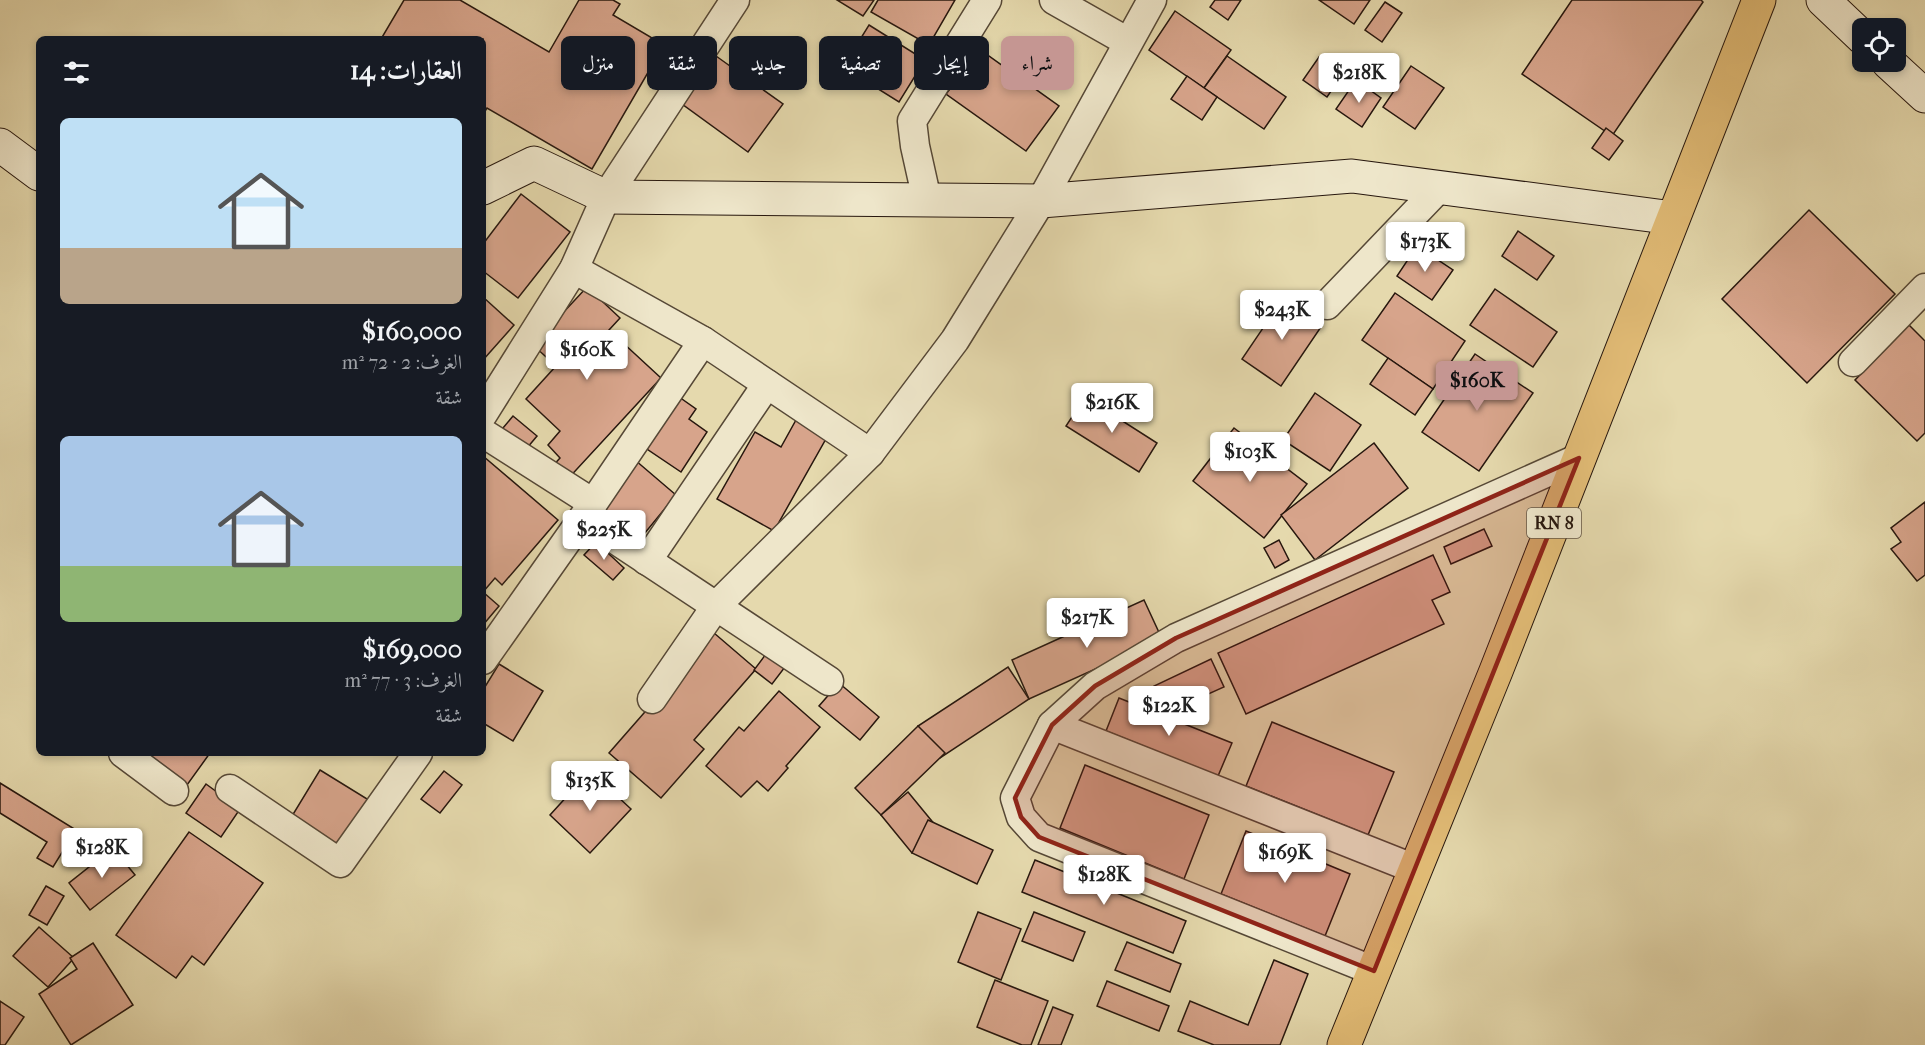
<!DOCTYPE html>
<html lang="ar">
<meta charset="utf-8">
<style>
:root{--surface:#171b24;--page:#20242c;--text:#f1f3f6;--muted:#9ea1a6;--accent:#c59692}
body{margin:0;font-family:"IM FELL French Canon",Amiri,serif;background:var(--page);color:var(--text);direction:rtl;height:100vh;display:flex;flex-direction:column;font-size:22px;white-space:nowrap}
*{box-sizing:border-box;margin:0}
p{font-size:20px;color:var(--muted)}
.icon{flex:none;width:33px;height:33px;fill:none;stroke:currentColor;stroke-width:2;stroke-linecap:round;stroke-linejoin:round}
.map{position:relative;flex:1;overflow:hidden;direction:ltr}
.panel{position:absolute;left:36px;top:36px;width:450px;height:720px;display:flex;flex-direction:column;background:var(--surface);border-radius:9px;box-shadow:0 3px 9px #0003;direction:rtl}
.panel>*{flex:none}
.top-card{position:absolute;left:504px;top:36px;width:570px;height:54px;direction:rtl;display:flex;gap:12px}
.fabs{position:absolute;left:1852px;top:18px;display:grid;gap:12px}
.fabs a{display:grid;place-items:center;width:54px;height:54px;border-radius:9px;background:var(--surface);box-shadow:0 3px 9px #0003;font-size:30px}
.price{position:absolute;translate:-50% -51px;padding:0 14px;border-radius:6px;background:#fff;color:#222;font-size:20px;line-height:39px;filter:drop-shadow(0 2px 3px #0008)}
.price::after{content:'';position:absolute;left:50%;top:36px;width:18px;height:14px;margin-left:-9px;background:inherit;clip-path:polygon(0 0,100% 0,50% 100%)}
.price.on{background:var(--accent);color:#111}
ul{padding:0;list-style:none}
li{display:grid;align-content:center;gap:12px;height:318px;padding:0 24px}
li span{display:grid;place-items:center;height:186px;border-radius:9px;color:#555}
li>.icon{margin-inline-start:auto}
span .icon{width:108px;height:108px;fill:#fffc;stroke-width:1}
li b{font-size:26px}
h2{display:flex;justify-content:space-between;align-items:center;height:72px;padding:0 24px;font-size:26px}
.tag{padding:0 21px;border-radius:9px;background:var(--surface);box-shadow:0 3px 9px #0003;font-size:21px;line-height:54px}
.tag.on{background:var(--accent);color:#111}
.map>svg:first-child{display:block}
.building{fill:#d7a48b;stroke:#27170e;stroke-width:1.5}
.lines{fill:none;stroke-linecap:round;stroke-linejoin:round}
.street-casing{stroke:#564836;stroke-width:31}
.secondary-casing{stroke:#27170e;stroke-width:35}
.primary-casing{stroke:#27170e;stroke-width:35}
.street{stroke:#eee6ca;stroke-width:28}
.secondary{stroke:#eee6ca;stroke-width:33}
.primary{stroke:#e2bc76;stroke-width:33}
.marked{fill:#8f2418;fill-opacity:0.2;stroke:#8f2418;stroke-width:4.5;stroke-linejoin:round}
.labels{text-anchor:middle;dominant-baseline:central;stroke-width:6;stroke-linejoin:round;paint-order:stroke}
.shield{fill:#eee6ca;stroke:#635546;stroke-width:1.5}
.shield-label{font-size:18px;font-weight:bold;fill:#27170e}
</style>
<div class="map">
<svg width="1925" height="1045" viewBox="0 0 1925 1045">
<rect width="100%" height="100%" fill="#e5d9ad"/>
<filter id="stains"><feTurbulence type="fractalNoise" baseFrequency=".00333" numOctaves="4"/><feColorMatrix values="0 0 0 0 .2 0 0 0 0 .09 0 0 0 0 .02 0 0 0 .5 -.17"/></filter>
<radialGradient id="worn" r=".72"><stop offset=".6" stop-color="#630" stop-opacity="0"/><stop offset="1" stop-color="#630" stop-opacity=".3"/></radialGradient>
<g class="building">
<path d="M404 0H460L549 52 579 0H613L620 4 613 15 664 45 592 169 487 108 483 115V39H381Z"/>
<path d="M837 0H874L863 16Z"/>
<path d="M878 0H955L929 45 871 12Z"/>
<path d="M1215 0H1241L1228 20 1210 7Z"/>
<path d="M1319 0H1370L1354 24Z"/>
<path d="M1572 0H1701L1703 2 1612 136 1522 74Z"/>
<path d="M1385 2 1402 13 1382 42 1365 30Z"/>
<path d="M1175 11 1231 50 1204 88 1149 50Z"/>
<path d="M869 25 925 60 899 102 843 67Z"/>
<path d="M968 41 1059 106 1026 151 946 94 957 80 946 72Z"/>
<path d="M716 56 783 104 748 152 682 104Z"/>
<path d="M1227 56 1286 97 1264 129 1204 88Z"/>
<path d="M1319 57 1343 74 1327 97 1303 80Z"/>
<path d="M1411 66 1444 88 1415 129 1383 107Z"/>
<path d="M1187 76 1217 97 1202 120 1171 99Z"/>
<path d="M1356 80 1381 98 1362 127 1336 109Z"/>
<path d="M1606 128 1623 141 1609 160 1592 148Z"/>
<path d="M521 194 570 232 518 298 483 271V244Z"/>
<path d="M1809 210 1895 294 1807 383 1722 299Z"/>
<path d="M1443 225 1462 238 1451 256 1431 242Z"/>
<path d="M1518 231 1554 256 1537 280 1502 256Z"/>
<path d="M1417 246 1453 270 1432 300 1397 276Z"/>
<path d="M587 287 620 318 609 330 661 378 565 482 550 469 560 458 548 445 560 431 526 399 556 366 533 345Z"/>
<path d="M1495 289 1557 332 1533 367 1470 325Z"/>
<path d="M1395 293 1465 341 1433 389 1362 340Z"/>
<path d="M483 297 514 325 483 360Z"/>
<path d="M1284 297 1323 324 1281 386 1242 359Z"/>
<path d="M1909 325 1925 341V433L1917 441 1855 380Z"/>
<path d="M1475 354 1533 393 1479 471 1422 432Z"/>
<path d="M1388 358 1433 389 1415 415 1370 384Z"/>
<path d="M672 392 696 409 689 419 707 432 681 472 638 443Z"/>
<path d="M1315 393 1361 425 1330 471 1283 440Z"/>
<path d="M1085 397 1157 443 1139 472 1066 426Z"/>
<path d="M513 416 537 436 522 454 498 434Z"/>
<path d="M796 420 827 437 774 531 717 499 755 432 781 447Z"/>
<path d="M1234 428 1307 484 1264 538 1193 481Z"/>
<path d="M1374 443 1408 488 1315 560 1281 515Z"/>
<path d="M483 456 558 520 502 585 495 578 483 592 499 606 483 625Z"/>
<path d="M635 460 676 495 640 539 598 505Z"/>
<path d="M1925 502V575L1917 581 1891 549 1901 542 1891 528Z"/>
<path d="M1484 529 1492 546 1451 564 1444 547Z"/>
<path d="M1279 540 1289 560 1275 568 1264 548Z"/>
<path d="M596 542 624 568 613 580 584 555Z"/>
<path d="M1433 555 1450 592 1432 600 1444 624 1246 714 1218 653Z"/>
<path d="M1144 600 1162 639 1029 699 1012 660Z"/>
<path d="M714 633 756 669 694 740 704 749 661 798 609 753Z"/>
<path d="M766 654 785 667 772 684 754 670Z"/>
<path d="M1211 659 1224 687 1166 713 1154 686Z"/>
<path d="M499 664 543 691 513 741 483 723V690Z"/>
<path d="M1008 667 1029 699 940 758 918 726Z"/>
<path d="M839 683 879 717 860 740 819 706Z"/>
<path d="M779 691 820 727 786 766 788 768 768 791 757 781 741 797 706 766 739 727 744 731Z"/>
<path d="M1119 698 1232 743 1218 776 1106 731Z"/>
<path d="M1272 722 1394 772 1368 835 1246 786Z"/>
<path d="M918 726 945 753 881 815 855 788Z"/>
<path d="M151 753H210L187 785 149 756Z"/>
<path d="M1085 765 1209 815 1184 879 1060 828Z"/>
<path d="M320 770 372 802 343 849 292 816Z"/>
<path d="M444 771 462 785 440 813 421 799Z"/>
<path d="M590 771 631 809 590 853 550 815Z"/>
<path d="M0 783 76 830 53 867 37 858 47 842 0 813Z"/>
<path d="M206 784 240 809 221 837 186 813Z"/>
<path d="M908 792 940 831 912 853 881 815Z"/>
<path d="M928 820 993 850 977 884 912 853Z"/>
<path d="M1246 831 1350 874 1325 936 1221 894Z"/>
<path d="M189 832 263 883 204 965 192 956 176 978 116 935Z"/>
<path d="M113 848 135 875 90 910 69 883Z"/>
<path d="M1035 860 1186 921 1173 953 1022 892Z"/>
<path d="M46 886 64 896 47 925 29 915Z"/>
<path d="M978 912 1021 929 1001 980 958 962Z"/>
<path d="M1034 912 1085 932 1073 961 1022 941Z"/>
<path d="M39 927 74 958 48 987 13 956Z"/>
<path d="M1127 942 1181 964 1170 992 1115 970Z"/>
<path d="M93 943 133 1005 71 1045 39 994 77 969 70 958Z"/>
<path d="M1274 960 1308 974 1280 1045H1214L1178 1031 1190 1001 1248 1025Z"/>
<path d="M995 980 1048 1001 1031 1045H1022L977 1027Z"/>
<path d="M1107 981 1169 1006 1159 1031 1097 1006Z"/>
<path d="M0 1001 24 1017 5 1045H0Z"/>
<path d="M1053 1007 1073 1015 1061 1045H1038Z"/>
</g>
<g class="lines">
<defs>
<g id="street">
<path d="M1054 0 1128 42"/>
<path d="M927 200 915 146 912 121 987 0"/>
<path d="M574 269 703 341 870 453"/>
<path d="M1327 305 1440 187"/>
<path d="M1853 362 1925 288"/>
<path d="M483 414 574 269 606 197 735 0"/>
<path d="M483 433 593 503"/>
<path d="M583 518 829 681"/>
<path d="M647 561 767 384"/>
<path d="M483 660 583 518 703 341"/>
<path d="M652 699 716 606 870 453 955 340 1041 201 1152 0"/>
<path d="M1052 725 1415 869"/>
<path d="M123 753 174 791"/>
<path d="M230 789 340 863 418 753"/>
<path d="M1374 971 1039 837 1021 817 1015 798 1052 725 1095 686 1176 638 1579 458"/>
</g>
<g id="secondary">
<path d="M1823 0 1863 38"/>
<path d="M1888 62 1925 96"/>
<path d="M0 145 39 174"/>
<path d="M483 188 534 163 606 197 1041 201 1352 176 1673 218"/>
</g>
<path id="primary" d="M1344 1045 1496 671 1759 0"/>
</defs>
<use href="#street" class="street-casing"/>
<use href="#secondary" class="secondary-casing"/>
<use href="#primary" class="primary-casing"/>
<use href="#street" class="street"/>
<use href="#secondary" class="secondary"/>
<use href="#primary" class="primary"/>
</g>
<path class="marked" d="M1579 458 1374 971 1039 837 1021 817 1015 798 1052 725 1095 686 1176 638Z"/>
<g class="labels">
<rect class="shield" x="1527" y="508" width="54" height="30" rx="4.5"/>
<g class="shield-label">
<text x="1554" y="523">RN 8</text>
</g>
</g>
<rect width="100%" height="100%" filter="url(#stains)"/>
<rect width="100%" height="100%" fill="url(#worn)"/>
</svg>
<div class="fabs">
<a><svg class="icon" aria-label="locate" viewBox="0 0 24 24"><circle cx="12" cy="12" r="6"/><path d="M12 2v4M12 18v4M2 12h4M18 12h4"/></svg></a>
</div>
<b class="price" style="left:1359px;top:104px">$218K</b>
<b class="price" style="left:1425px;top:273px">$173K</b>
<b class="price" style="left:1282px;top:341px">$243K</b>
<b class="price" style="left:587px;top:381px">$160K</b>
<b class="price on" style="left:1477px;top:412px">$160K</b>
<b class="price" style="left:1112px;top:434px">$216K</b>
<b class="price" style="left:1250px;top:483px">$103K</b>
<b class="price" style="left:604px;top:561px">$225K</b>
<b class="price" style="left:1087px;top:649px">$217K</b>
<b class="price" style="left:1169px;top:737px">$122K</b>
<b class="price" style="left:590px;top:812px">$135K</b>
<b class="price" style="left:102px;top:879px">$128K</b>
<b class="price" style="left:1285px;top:884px">$169K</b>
<b class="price" style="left:1104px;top:906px">$128K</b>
<div class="top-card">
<a class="tag on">شراء</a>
<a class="tag">إيجار</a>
<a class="tag">تصفية</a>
<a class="tag">جديد</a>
<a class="tag">شقة</a>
<a class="tag">منزل</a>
</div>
<section class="panel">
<h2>العقارات: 14<svg class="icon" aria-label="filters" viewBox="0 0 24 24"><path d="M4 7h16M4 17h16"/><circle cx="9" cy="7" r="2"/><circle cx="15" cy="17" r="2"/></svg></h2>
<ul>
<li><span style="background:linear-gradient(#bfe0f5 70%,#b9a48a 0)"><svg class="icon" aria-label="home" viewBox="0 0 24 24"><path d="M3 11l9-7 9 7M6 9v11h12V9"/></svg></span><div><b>$160,000</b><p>الغرف: 2 · 72 m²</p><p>شقة</p></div></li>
<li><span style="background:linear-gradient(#a9c7e8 70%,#8fb573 0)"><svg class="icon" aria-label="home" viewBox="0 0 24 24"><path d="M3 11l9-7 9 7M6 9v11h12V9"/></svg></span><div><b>$169,000</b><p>الغرف: 3 · 77 m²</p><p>شقة</p></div></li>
</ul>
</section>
</div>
